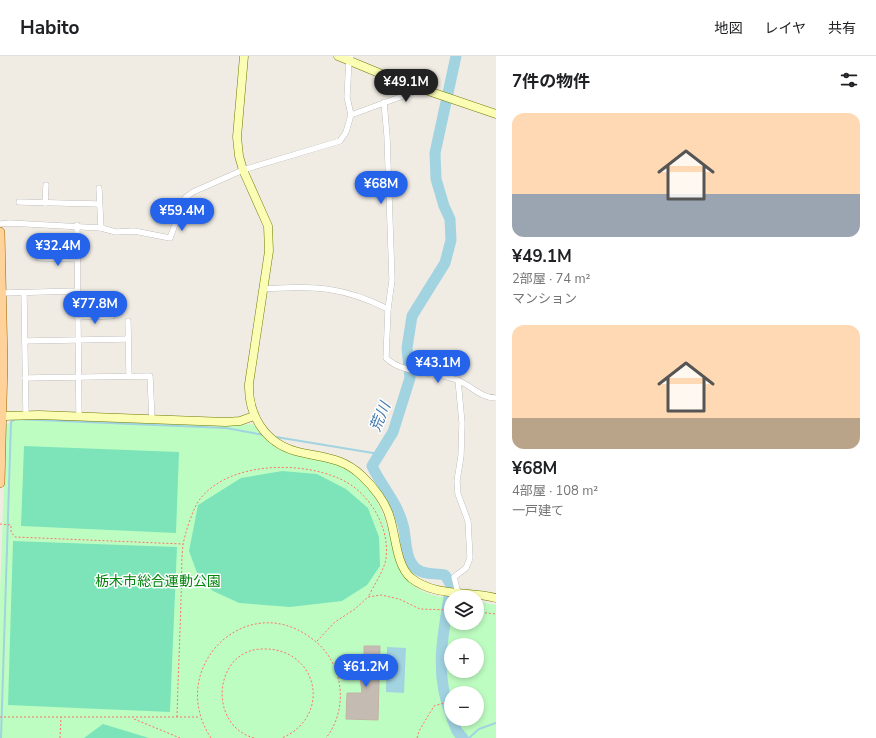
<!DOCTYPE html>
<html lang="ja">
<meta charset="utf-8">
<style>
:root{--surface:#fff;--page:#f6f6f6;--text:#202124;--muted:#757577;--line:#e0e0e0;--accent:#2563eb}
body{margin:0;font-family:"Nunito Sans","Noto Sans JP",sans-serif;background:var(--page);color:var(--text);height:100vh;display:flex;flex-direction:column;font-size:15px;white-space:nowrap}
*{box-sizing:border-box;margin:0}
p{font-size:13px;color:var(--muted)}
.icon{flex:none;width:22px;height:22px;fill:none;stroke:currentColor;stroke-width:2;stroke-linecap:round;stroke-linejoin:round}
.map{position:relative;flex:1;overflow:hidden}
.details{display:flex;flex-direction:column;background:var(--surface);width:380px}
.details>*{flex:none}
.buttons{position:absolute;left:444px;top:534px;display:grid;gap:8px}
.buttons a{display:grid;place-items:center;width:40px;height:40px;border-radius:50%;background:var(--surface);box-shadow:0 2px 6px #0003;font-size:20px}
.price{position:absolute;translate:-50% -34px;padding:0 9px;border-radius:14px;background:var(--accent);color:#fff;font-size:13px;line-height:26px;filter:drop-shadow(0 1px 2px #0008)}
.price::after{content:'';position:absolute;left:50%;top:24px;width:12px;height:9px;margin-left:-6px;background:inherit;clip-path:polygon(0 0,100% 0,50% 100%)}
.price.current{background:#222;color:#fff}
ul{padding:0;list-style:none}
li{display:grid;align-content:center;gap:8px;height:212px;padding:0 16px}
li span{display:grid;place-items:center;height:124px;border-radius:12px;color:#555}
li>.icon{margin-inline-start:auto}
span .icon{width:72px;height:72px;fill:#fffc;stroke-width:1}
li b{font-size:17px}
h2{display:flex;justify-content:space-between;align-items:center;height:48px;padding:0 16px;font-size:17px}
header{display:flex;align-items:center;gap:24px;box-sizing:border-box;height:56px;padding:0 20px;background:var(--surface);border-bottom:1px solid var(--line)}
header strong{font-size:19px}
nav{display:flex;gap:22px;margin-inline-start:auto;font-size:14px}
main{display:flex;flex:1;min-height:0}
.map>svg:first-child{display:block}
.park{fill:#befdc2;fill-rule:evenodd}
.pitch{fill:#7de4ba}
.water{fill:#a1d3e1}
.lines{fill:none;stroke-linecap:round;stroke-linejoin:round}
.stream{stroke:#a1d3e1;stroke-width:2}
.river{stroke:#a1d3e1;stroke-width:11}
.building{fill:#c4bbb3;stroke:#c3b2a5}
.street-casing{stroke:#a5a5a5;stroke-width:6}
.secondary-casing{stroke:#707b00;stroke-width:9}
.primary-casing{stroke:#996400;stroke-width:10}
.path{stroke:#ff7366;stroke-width:1;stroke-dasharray:2 2;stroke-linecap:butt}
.street{stroke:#fff;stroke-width:5.5}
.secondary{stroke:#fbfdb4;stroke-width:8}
.primary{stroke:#ffd29a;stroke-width:9}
.labels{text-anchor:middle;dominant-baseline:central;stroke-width:3;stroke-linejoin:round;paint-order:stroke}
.park-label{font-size:14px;fill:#04850d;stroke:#fff}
.water-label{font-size:15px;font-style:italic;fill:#4179ad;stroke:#fff}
</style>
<header>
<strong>Habito</strong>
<nav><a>地図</a><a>レイヤ</a><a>共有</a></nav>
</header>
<main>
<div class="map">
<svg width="496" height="682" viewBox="0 0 496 682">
<rect width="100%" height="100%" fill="#f0ece4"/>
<path class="park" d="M17 362 228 370 253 368C260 376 269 388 279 393 316 408 341 398 370 435 403 477 379 536 451 542V567H477V545L496 549V682H0V535L6 369ZM451 589H477V615H451ZM451 637H477V663H451Z"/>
<g class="pitch">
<path d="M24 390 179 396 176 477 21 470Z"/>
<path d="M282 415 317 418 346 433 368 452 379 481 380 510 367 529 342 545 290 551 239 547 213 535 200 525 189 495 198 449 241 422Z"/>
<path d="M13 485 177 491 170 656 8 649Z"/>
<path d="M103 668 149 682H84Z"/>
</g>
<path class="water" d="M387 591 406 592 404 637 386 636Z"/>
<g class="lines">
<g class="stream">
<path d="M276 381 379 398"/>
<path d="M1 682 11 366 15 363 226 372 264 379"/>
<path d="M469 682 479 673 496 667"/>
</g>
<g class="river">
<path d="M451 659C433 614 444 576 451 529L445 519C436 517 425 519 418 514 404 505 407 483 403 469 397 446 382 431 372 410L393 376 410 322 407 292 412 260 445 207 451 184 450 163 444 150 436 123 435 97 456 0"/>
<path d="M452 663 457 675 463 682"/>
</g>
</g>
<path class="building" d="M364 590H380L378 664 346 663 347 637H362L359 611 361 601H364Z"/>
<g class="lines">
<defs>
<g id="street">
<path d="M384 46 387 80 392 224 388 253 386 302C404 319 435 315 457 324 471 329 480 342 496 342"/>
<path d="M351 59 422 33"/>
<path d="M19 146 99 148"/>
<path d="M45 147 46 129"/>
<path d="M0 168 9 167 101 172 99 132"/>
<path d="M77 169 79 361"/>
<path d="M101 172 116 176 134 175 170 182 185 142 193 136 243 114 340 85 346 76 351 59 347 41 349 4 351 0"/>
<path d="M39 202 77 203"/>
<path d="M264 233C313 229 344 231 388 253"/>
<path d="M3 237 77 235"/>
<path d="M24 237 26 359"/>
<path d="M78 261 112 260"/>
<path d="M128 265 129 320"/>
<path d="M25 285 128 283"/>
<path d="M25 322 150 320 152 364"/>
<path d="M458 324 462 367 461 400 457 425 458 438 468 465 470 502 466 512 454 521 458 537"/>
</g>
<g id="secondary">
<path d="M244 0 237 81 239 100 243 114 268 170 269 195 249 328C248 358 264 386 295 395 321 402 341 400 362 420 374 431 386 447 390 462 396 480 396 509 411 522 435 541 468 535 496 542"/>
<path d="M338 0 396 24 496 58"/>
<path d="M3 360 39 359 226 366 240 365 254 360"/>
</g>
<path id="primary" d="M0 176 3 306 0 427"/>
</defs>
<use href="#street" class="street-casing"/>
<use href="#secondary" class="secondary-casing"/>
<use href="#primary" class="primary-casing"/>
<g class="path">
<path d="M0 468 11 469V476L15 481 183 488"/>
<path d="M477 556 496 558"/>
<path d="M317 585 335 566 355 553 368 541 381 539 399 543 420 553 451 554"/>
<path d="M0 661H199"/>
<path d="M177 661C178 622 180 582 181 543 182 525 181 506 183 489 185 477 193 452 200 443 229 406 299 405 338 422 368 434 390 470 386 502 385 513 373 531 368 541"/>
<path d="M134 663 180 682"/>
<path d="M60 682 61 661"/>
<path d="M211 682C165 612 246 533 311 582 324 591 333 604 337 618 344 640 340 664 326 682"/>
<path d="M254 682C207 669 214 594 262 593 318 591 333 660 282 682"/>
<path d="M417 682 419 675 434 650 451 645"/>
</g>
<use href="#street" class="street"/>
<use href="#secondary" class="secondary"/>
<use href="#primary" class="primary"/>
</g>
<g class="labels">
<g class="park-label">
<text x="158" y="525">栃木市総合運動公園</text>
</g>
<g class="water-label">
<text transform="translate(380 361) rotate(-68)">荒川</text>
</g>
</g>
</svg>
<div class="buttons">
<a><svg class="icon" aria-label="layers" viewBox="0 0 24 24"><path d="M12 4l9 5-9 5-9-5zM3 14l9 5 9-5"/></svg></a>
<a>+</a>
<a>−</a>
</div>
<b class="price current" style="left:406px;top:47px">¥49.1M</b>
<b class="price" style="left:381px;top:149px">¥68M</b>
<b class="price" style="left:182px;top:176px">¥59.4M</b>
<b class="price" style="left:58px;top:211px">¥32.4M</b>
<b class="price" style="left:95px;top:269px">¥77.8M</b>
<b class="price" style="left:438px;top:328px">¥43.1M</b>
<b class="price" style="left:366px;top:632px">¥61.2M</b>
</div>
<section class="details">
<h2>7件の物件<svg class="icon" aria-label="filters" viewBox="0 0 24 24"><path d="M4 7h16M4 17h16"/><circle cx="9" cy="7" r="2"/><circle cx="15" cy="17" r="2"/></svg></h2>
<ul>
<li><span style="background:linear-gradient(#ffd9b3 65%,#9aa5b1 0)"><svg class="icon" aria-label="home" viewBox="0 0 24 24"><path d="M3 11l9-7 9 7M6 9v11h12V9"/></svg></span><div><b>¥49.1M</b><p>2部屋 · 74 m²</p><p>マンション</p></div></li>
<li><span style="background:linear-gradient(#ffd9b3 75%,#b9a48a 0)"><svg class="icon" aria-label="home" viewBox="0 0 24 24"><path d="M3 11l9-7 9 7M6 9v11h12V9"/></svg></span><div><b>¥68M</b><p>4部屋 · 108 m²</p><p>一戸建て</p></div></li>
</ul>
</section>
</main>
